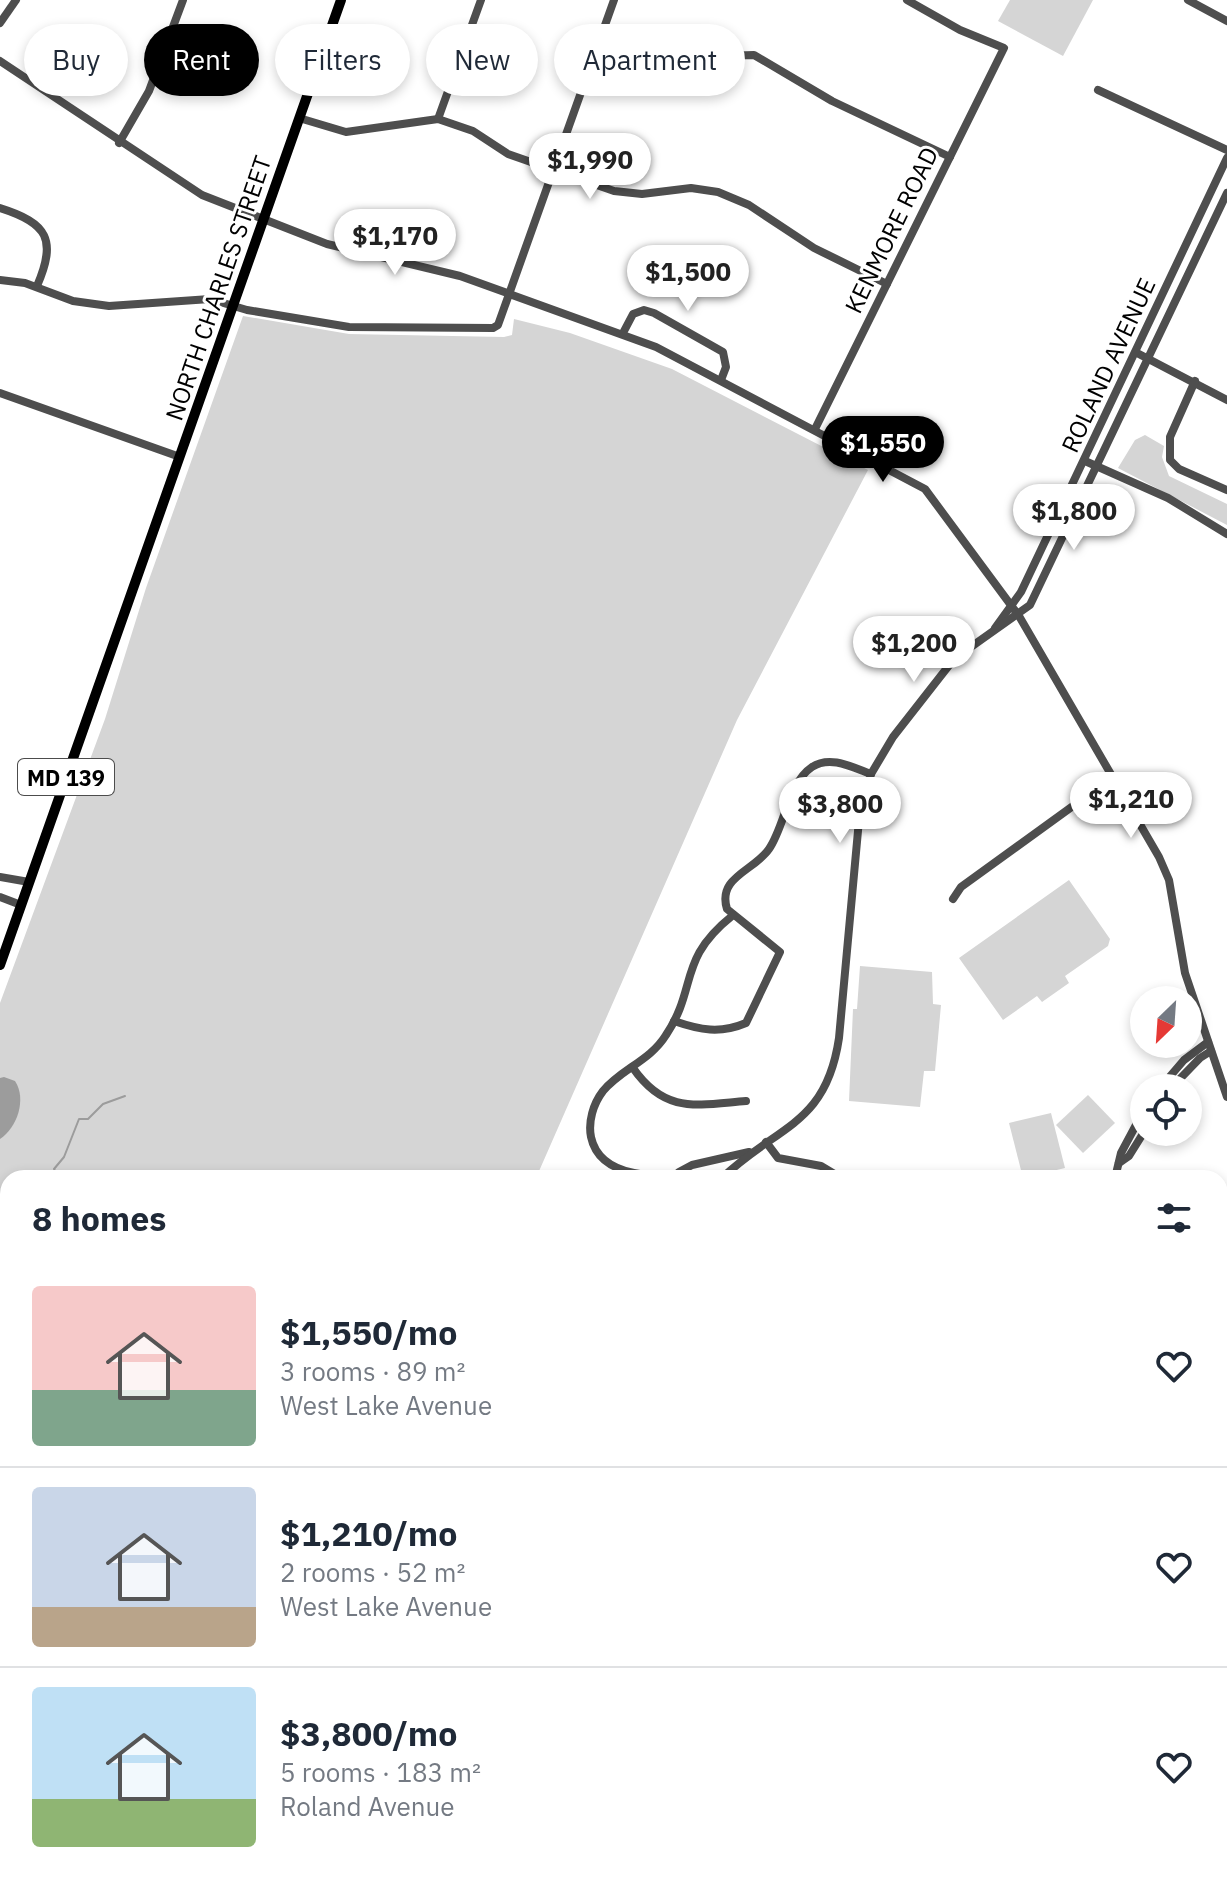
<!DOCTYPE html>
<meta charset="utf-8">
<style>
:root{--surface:#fff;--page:#f6f6f7;--text:#1f2937;--muted:#747a83;--line:#e0e1e3;--accent:#000}
body{margin:0;font-family:"IBM Plex Sans",sans-serif;background:var(--page);color:var(--text);height:100vh;display:flex;flex-direction:column;font-size:30px;white-space:nowrap}
*{box-sizing:border-box;margin:0}
p{font-size:26px;color:var(--muted)}
.icon{flex:none;width:44px;height:44px;fill:none;stroke:currentColor;stroke-width:2;stroke-linecap:round;stroke-linejoin:round}
.map{position:relative;flex:1;overflow:hidden}
.side{position:absolute;left:0px;top:1170px;width:1228px;height:714px;display:flex;flex-direction:column;background:var(--surface);border-radius:24px 24px 0 0;box-shadow:0 4px 12px #0003}
.side>*{flex:none}
.hud{position:absolute;left:24px;top:24px;width:800px;height:72px;display:flex;gap:16px}
.needle{width:52px;rotate:205deg}
.buttons{position:absolute;left:1130px;top:986px;display:grid;gap:16px}
.buttons a{display:grid;place-items:center;width:72px;height:72px;border-radius:50%;background:var(--surface);box-shadow:0 4px 12px #0003;font-size:40px}
.price{position:absolute;translate:-50% -68px;padding:0 18px;border-radius:28px;background:#fff;color:#222;font-size:26px;line-height:52px;filter:drop-shadow(0 2px 4px #0008)}
.price::after{content:'';position:absolute;left:50%;top:48px;width:24px;height:18px;margin-left:-12px;background:inherit;clip-path:polygon(0 0,100% 0,50% 100%)}
.price.current{background:var(--accent);color:#fff}
ul{padding:0;list-style:none}
li{display:flex;align-items:center;gap:24px;height:200px;padding:0 32px}
li+li{border-top:2px solid var(--line)}
li span{display:grid;place-items:center;flex:none;width:224px;height:160px;border-radius:8px;color:#555}
li>.icon{margin-inline-start:auto}
span .icon{width:96px;height:96px;fill:#fffc;stroke-width:1}
li b{font-size:34px}
h2{display:flex;justify-content:space-between;align-items:center;height:96px;padding:0 32px;font-size:34px}
.tag{padding:0 28px;border-radius:36px;background:var(--surface);box-shadow:0 4px 12px #0003;font-size:28px;line-height:72px}
.tag.current{background:var(--accent);color:#fff}
.map>svg:first-child{display:block}
.green{fill:#d5d5d5}
.water{fill:#9c9c9c}
.lines{fill:none;stroke-linecap:round;stroke-linejoin:round}
.stream{stroke:#9c9c9c;stroke-width:2}
.minor{stroke:#4e4e4e;stroke-width:8}
.major{stroke:#000;stroke-width:10}
.labels{text-anchor:middle;dominant-baseline:central;stroke-width:6;stroke-linejoin:round;paint-order:stroke}
.shield{fill:#fff;stroke:#4c4c4c;stroke-width:2}
.shield-label{font-size:22px;font-weight:bold;fill:#000}
.street-label{font-size:24px;fill:#000;stroke:#fff}
</style>
<div class="map">
<svg width="1227" height="1883" viewBox="0 0 1227 1883">
<rect width="100%" height="100%" fill="#fff"/>
<g class="green">
<path d="M1010 0H1093L1063 56 998 21Z"/>
<path d="M243 316 349 334 504 337 512 335 514 319 570 333 672 369 868 470 737 720 536 1178H8V1283L0 1281V1003L105 719 146 588Z"/>
<path d="M1145 435 1164 446 1162 457 1169 476 1227 504V525L1118 468 1135 440Z"/>
<path d="M1069 880 1110 939 1108 946 1065 976 1069 983 1042 1002 1037 996 1003 1020 959 958Z"/>
<path d="M860 966 932 972 933 1004 941 1005 935 1071H924L920 1107 849 1101 853 1009H857Z"/>
<path d="M1088 1095 1115 1123 1083 1153 1056 1125Z"/>
<path d="M1051 1113 1065 1168 1023 1178 1009 1123Z"/>
<path d="M731 1876H861L871 1883H754Z"/>
</g>
<path class="water" d="M4 1077 15 1081C27 1099 17 1128 0 1139V1078Z"/>
<g class="lines">
<g class="stream">
<path d="M59 1178 54 1169 64 1157 79 1119H88L103 1104 125 1096"/>
<path d="M742 1876H754"/>
<path d="M821 1876 839 1883"/>
</g>
<g class="minor">
<path d="M1188 0 1227 21"/>
<path d="M0 23 16 0"/>
<path d="M593 60 754 55 832 101 950 157"/>
<path d="M0 61 202 195 327 244 460 276 656 347 925 489 1019 616 1159 857 1169 880 1185 973 1227 1097"/>
<path d="M1098 90 1227 150"/>
<path d="M299 118 346 132 438 119 473 131 508 154 614 191 642 194 691 188 718 192 749 205 814 248 887 284"/>
<path d="M438 119 481 0"/>
<path d="M119 143 149 91 183 0"/>
<path d="M0 208C48 223 57 240 37 286"/>
<path d="M0 280 25 283 73 301 109 306 210 299 247 310 349 327 493 328 498 325 614 0"/>
<path d="M623 333 633 314 644 310 654 313 723 352 726 367 721 380"/>
<path d="M1137 353 1227 400"/>
<path d="M1195 381 1170 437V460L1179 469 1227 490"/>
<path d="M0 393 180 457"/>
<path d="M815 429 1004 48 960 30 907 0"/>
<path d="M1085 461 1168 498 1227 534"/>
<path d="M995 628 1021 592 1227 158"/>
<path d="M0 877 29 882"/>
<path d="M0 897 21 905"/>
<path d="M953 899 961 887 1113 777"/>
<path d="M674 1021C700 1030 720 1034 746 1023L780 952 727 909C717 877 754 871 769 849 785 826 788 783 812 767 830 755 852 767 871 774"/>
<path d="M633 1068C665 1114 696 1105 746 1101"/>
<path d="M1160 1088 1184 1060 1208 1042"/>
<path d="M1171 1088 1200 1058 1211 1051"/>
<path d="M766 1142 778 1158 821 1166 841 1178"/>
<path d="M1119 1163 1129 1156 1144 1132"/>
<path d="M679 1172 692 1165 749 1152"/>
<path d="M725 1174C685 1174 602 1189 591 1137 588 1122 593 1104 603 1091 621 1069 650 1061 666 1035 698 987 677 960 732 916"/>
<path d="M722 1178C777 1125 826 1126 839 1038L859 820 871 774 893 737 954 659 1030 605 1227 193"/>
<path d="M1115 1178 1121 1153 1144 1110"/>
<path d="M1220 1266 1227 1271"/>
<path d="M1220 1377 1227 1370"/>
<path d="M0 1596 8 1599"/>
<path d="M97 1876 99 1883"/>
<path d="M604 1876 609 1883"/>
</g>
<path class="major" d="M0 965 341 0"/>
</g>
<g class="labels">
<rect class="shield" x="18" y="759" width="96" height="36" rx="6"/>
<g class="shield-label">
<text x="66" y="777">MD 139</text>
</g>
<g class="street-label">
<text transform="translate(891 230) rotate(-64)">KENMORE ROAD</text>
<text transform="translate(218 288) rotate(-71)">NORTH CHARLES STREET</text>
<text transform="translate(1108 365) rotate(-65)">ROLAND AVENUE</text>
</g>
</g>
</svg>
<div class="buttons">
<a><svg class="needle" viewBox="-14 -14 28 28"><path d="M0-13l5 13h-10z" fill="#e53935"/><path d="M0 13l5-13h-10z" fill="#747a83"/></svg></a>
<a><svg class="icon" aria-label="locate" viewBox="0 0 24 24"><circle cx="12" cy="12" r="6"/><path d="M12 2v4M12 18v4M2 12h4M18 12h4"/></svg></a>
</div>
<b class="price" style="left:590px;top:201px">$1,990</b>
<b class="price" style="left:395px;top:277px">$1,170</b>
<b class="price" style="left:688px;top:313px">$1,500</b>
<b class="price current" style="left:883px;top:484px">$1,550</b>
<b class="price" style="left:1074px;top:552px">$1,800</b>
<b class="price" style="left:914px;top:684px">$1,200</b>
<b class="price" style="left:1131px;top:840px">$1,210</b>
<b class="price" style="left:840px;top:845px">$3,800</b>
<div class="hud">
<a class="tag">Buy</a>
<a class="tag current">Rent</a>
<a class="tag">Filters</a>
<a class="tag">New</a>
<a class="tag">Apartment</a>
</div>
<section class="side">
<h2>8 homes<svg class="icon" aria-label="filters" viewBox="0 0 24 24"><path d="M4 7h16M4 17h16"/><circle cx="9" cy="7" r="2"/><circle cx="15" cy="17" r="2"/></svg></h2>
<ul>
<li><span style="background:linear-gradient(#f6c9c9 65%,#7fa58c 0)"><svg class="icon" aria-label="home" viewBox="0 0 24 24"><path d="M3 11l9-7 9 7M6 9v11h12V9"/></svg></span><div><b>$1,550/mo</b><p>3 rooms · 89 m²</p><p>West Lake Avenue</p></div><svg class="icon" aria-label="heart" viewBox="0 0 24 24"><path d="M12 20l-8-8c-3-5 5-10 8-4 3-6 11-1 8 4z"/></svg></li>
<li><span style="background:linear-gradient(#c9d6e8 75%,#b9a48a 0)"><svg class="icon" aria-label="home" viewBox="0 0 24 24"><path d="M3 11l9-7 9 7M6 9v11h12V9"/></svg></span><div><b>$1,210/mo</b><p>2 rooms · 52 m²</p><p>West Lake Avenue</p></div><svg class="icon" aria-label="heart" viewBox="0 0 24 24"><path d="M12 20l-8-8c-3-5 5-10 8-4 3-6 11-1 8 4z"/></svg></li>
<li><span style="background:linear-gradient(#bfe0f5 70%,#8fb573 0)"><svg class="icon" aria-label="home" viewBox="0 0 24 24"><path d="M3 11l9-7 9 7M6 9v11h12V9"/></svg></span><div><b>$3,800/mo</b><p>5 rooms · 183 m²</p><p>Roland Avenue</p></div><svg class="icon" aria-label="heart" viewBox="0 0 24 24"><path d="M12 20l-8-8c-3-5 5-10 8-4 3-6 11-1 8 4z"/></svg></li>
</ul>
</section>
</div>
